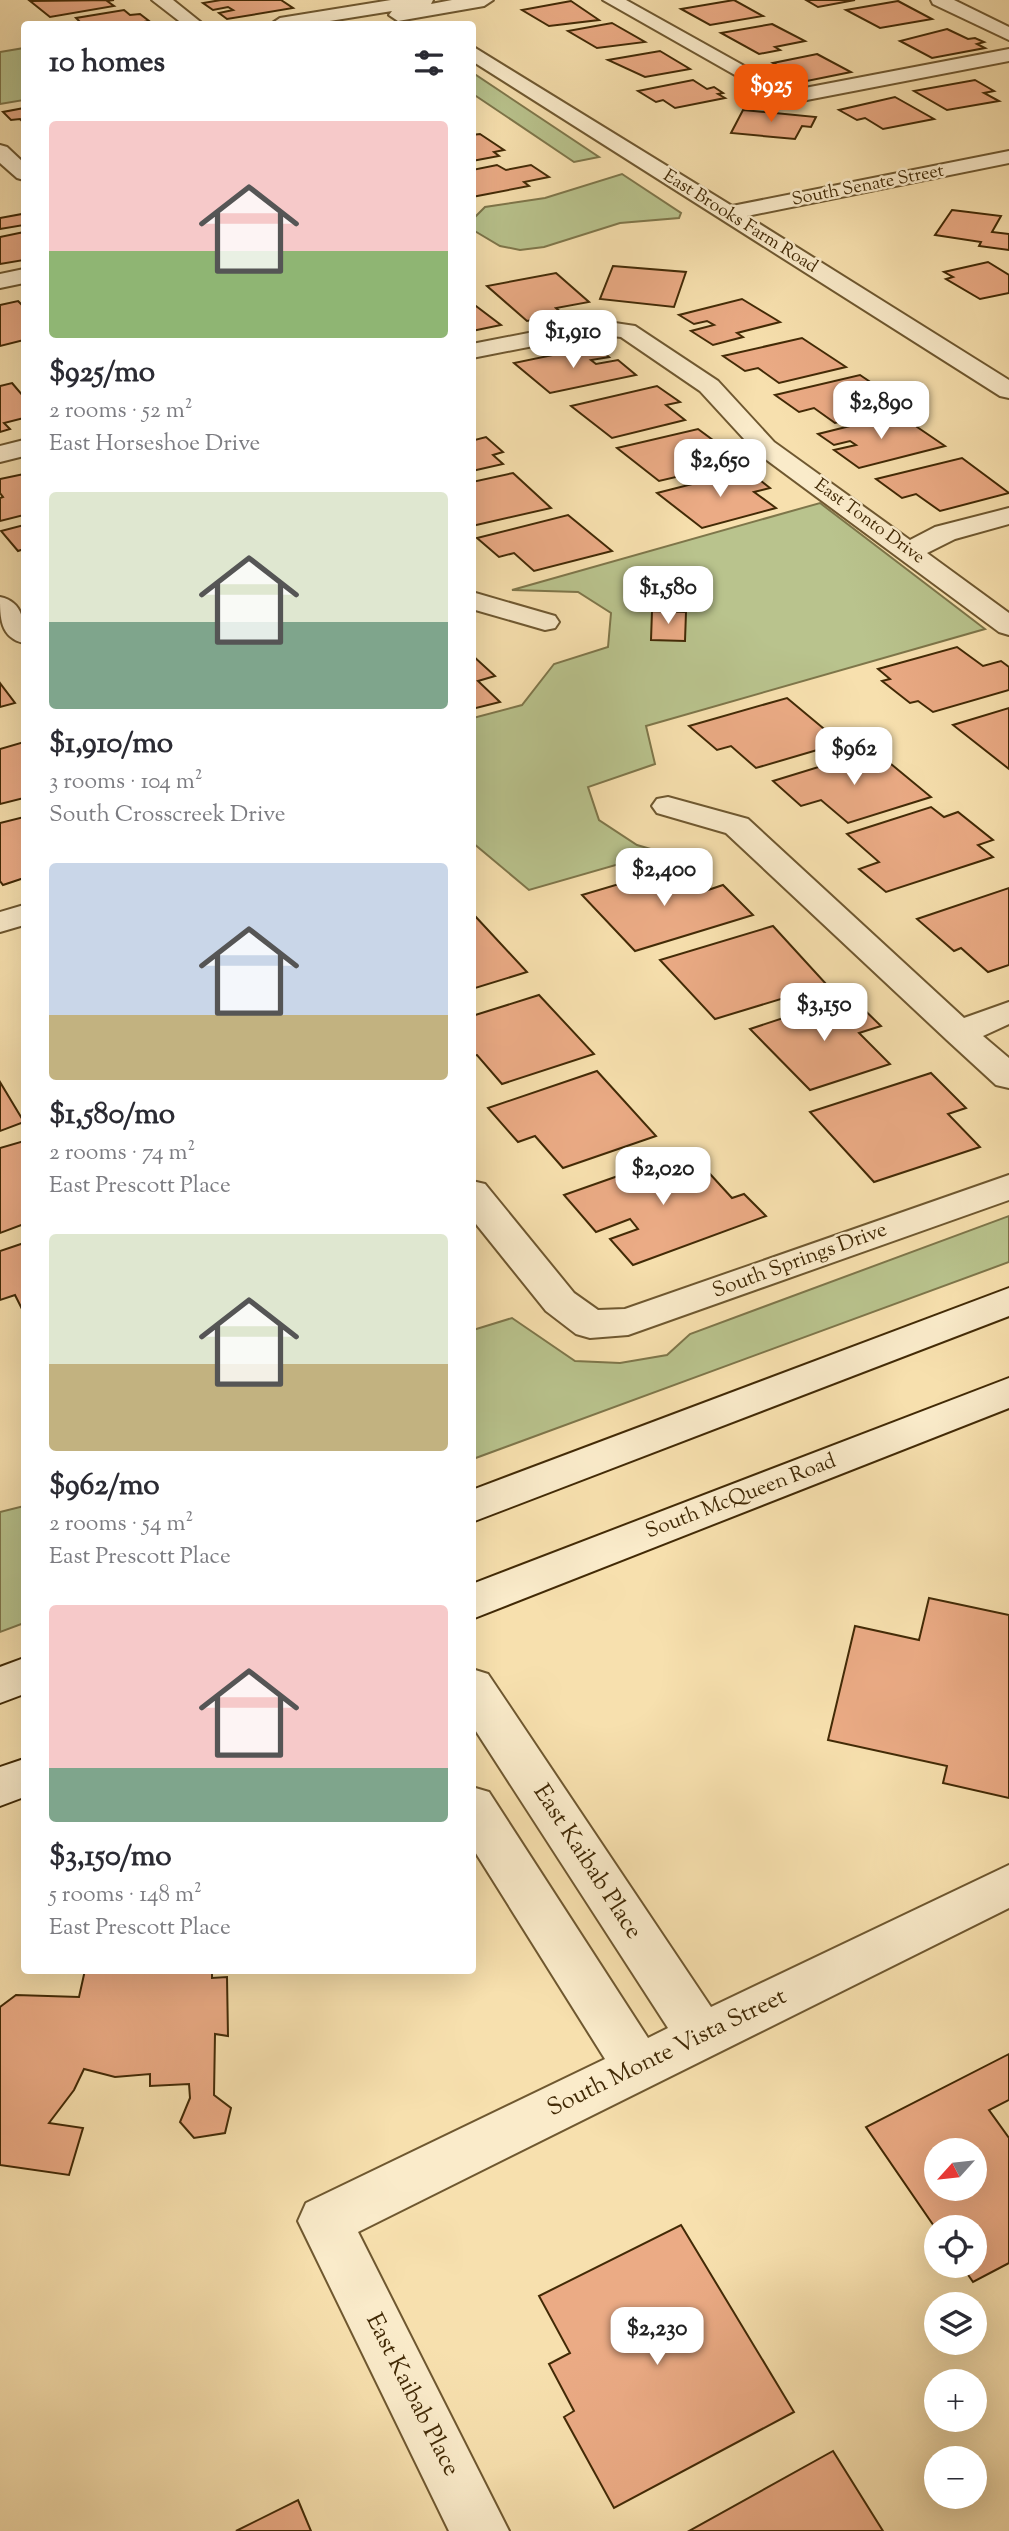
<!DOCTYPE html>
<meta charset="utf-8">
<style>
:root{--surface:#fff;--page:#f7f7f7;--text:#2b2b33;--muted:#7c7c81;--accent:#ea580c}
body{margin:0;font-family:"Sorts Mill Goudy",serif;background:var(--page);color:var(--text);height:100vh;display:flex;flex-direction:column;font-size:26px;white-space:nowrap}
*{box-sizing:border-box;margin:0}
p{font-size:23px;color:var(--muted)}
.icon{flex:none;width:38px;height:38px;fill:none;stroke:currentColor;stroke-width:2;stroke-linecap:round;stroke-linejoin:round}
.map{position:relative;flex:1;overflow:hidden}
.side{position:absolute;left:21px;top:21px;width:455px;height:1953px;display:flex;flex-direction:column;background:var(--surface);border-radius:7px;box-shadow:0 7px 28px #0002}
.side>*{flex:none}
.needle{width:46px;rotate:243deg}
.buttons{position:absolute;left:924px;top:2138px;display:grid;gap:14px}
.buttons a{display:grid;place-items:center;width:63px;height:63px;border-radius:50%;background:var(--surface);box-shadow:0 7px 28px #0002;font-size:35px}
.price{position:absolute;translate:-50% -60px;padding:0 16px;border-radius:14px;background:#fff;color:#222;font-size:23px;line-height:46px;filter:drop-shadow(0 2px 4px #0008)}
.price::after{content:'';position:absolute;left:50%;top:42px;width:21px;height:16px;margin-left:-10px;background:inherit;clip-path:polygon(0 0,100% 0,50% 100%)}
.price.on{background:var(--accent);color:#fff}
ul{padding:0;list-style:none}
li{display:grid;align-content:center;gap:14px;height:371px;padding:0 28px}
li span{display:grid;place-items:center;height:217px;border-radius:7px;color:#555}
li>.icon{margin-inline-start:auto}
span .icon{width:126px;height:126px;fill:#fffc;stroke-width:1}
li b{font-size:30px}
h2{display:flex;justify-content:space-between;align-items:center;height:84px;padding:0 28px;font-size:30px}
.map>svg:first-child{display:block}
.green{fill:#b9c38d;stroke:#7e764a;stroke-width:2}
.building{fill:#ebab85;stroke:#422a06;stroke-width:2;fill-rule:evenodd}
.lines{fill:none;stroke-linecap:round;stroke-linejoin:round}
.minor-casing{stroke:#6f5830;stroke-width:4}
.secondary-casing{stroke:#422a06;stroke-width:4}
.minor{fill:#faebca;fill-rule:evenodd}
.secondary{fill:#faebca;fill-rule:evenodd}
.labels{text-anchor:middle;dominant-baseline:central;stroke-width:5;stroke-linejoin:round;paint-order:stroke}
.far-street-label{font-size:18px;fill:#422a06;stroke:#faebca}
.street-label{font-size:21px;fill:#422a06;stroke:#faebca}
.near-street-label{font-size:24px;fill:#422a06;stroke:#faebca}
</style>
<div class="map">
<svg width="1009" height="2531" viewBox="0 0 1009 2531">
<rect width="100%" height="100%" fill="#f7e0ae"/>
<filter id="stains"><feTurbulence type="fractalNoise" baseFrequency=".00286" numOctaves="4"/><feColorMatrix values="0 0 0 0 .2 0 0 0 0 .09 0 0 0 0 .02 0 0 0 .5 -.17"/></filter>
<radialGradient id="worn" r=".72"><stop offset=".6" stop-color="#630" stop-opacity="0"/><stop offset="1" stop-color="#630" stop-opacity=".3"/></radialGradient>
<g class="green">
<path d="M24 48V100L0 104V52Z"/>
<path d="M472 73H473L599 157 574 162 473 94Z"/>
<path d="M622 174 681 213 679 218 620 223 544 247 520 250 500 246 473 230V219L485 207 545 198Z"/>
<path d="M820 503 985 629 646 726 655 764 588 787 599 820 637 845 661 852 529 890 473 843V718L522 705 554 664 608 647 611 613 578 592 512 590Z"/>
<path d="M1009 1216V1262L473 1459V1330L512 1318 575 1361 620 1363 667 1355 690 1334Z"/>
<path d="M24 1506V1623L0 1632V1512Z"/>
</g>
<g class="building">
<path d="M114 0 107 1 114 6 50 17 30 1Z"/>
<path d="M221 0H281L293 8 227 19 219 13 233 10 228 7 213 10 203 3Z"/>
<path d="M734 0 763 16 710 25 681 9Z"/>
<path d="M806 0H855L818 7Z"/>
<path d="M571 1 599 20 549 26 522 10Z"/>
<path d="M898 1 932 19 880 28 846 10Z"/>
<path d="M124 10 130 15 140 14 149 21 133 24H82L76 18Z"/>
<path d="M612 23 645 42 597 48 568 31Z"/>
<path d="M772 24 805 41 775 47 780 50 759 54 721 33Z"/>
<path d="M947 29 968 39 975 38 984 42 977 44 985 48 932 58 900 41Z"/>
<path d="M660 51 690 69 645 77 608 60Z"/>
<path d="M817 54 851 72 807 81 773 63Z"/>
<path d="M693 80 707 89 714 87 723 93 718 94 725 98 675 108 663 100 656 102 638 91Z"/>
<path d="M975 80 994 91 984 93 999 101 947 110 914 91Z"/>
<path d="M895 97 934 119 883 129 865 118 857 120 839 110Z"/>
<path d="M24 108V123L20 119 11 120 3 112Z"/>
<path d="M743 110 816 117 811 127 802 126 795 139 731 133Z"/>
<path d="M480 134 504 150 494 152 499 156 472 161V135Z"/>
<path d="M497 165 506 170 531 165 549 177 524 182 529 186 472 197V170Z"/>
<path d="M952 210 1001 216 992 232 1009 234V250L979 246 981 242 935 235Z"/>
<path d="M22 214 24 225 0 229V218Z"/>
<path d="M24 232V260L0 264V237Z"/>
<path d="M988 262 1009 275V293L980 299 946 279 953 277 944 272Z"/>
<path d="M613 266 686 272 674 307 600 299Z"/>
<path d="M556 273 589 302 556 308 563 314 527 321 487 286Z"/>
<path d="M742 299 780 322 737 333 743 337 713 345 691 331 714 325 707 321 694 324 679 315Z"/>
<path d="M18 301 24 307V340L0 346V305Z"/>
<path d="M472 303 501 325 472 331Z"/>
<path d="M802 338 846 367 779 383 758 368 745 371 723 356Z"/>
<path d="M596 346 609 357 591 360 596 364 618 360 636 375 550 393 514 363Z"/>
<path d="M860 375 906 406 835 423 814 408 799 412 775 395Z"/>
<path d="M12 383 24 397V418L4 423 10 429 0 432V386Z"/>
<path d="M657 386 680 402 666 405 685 420 612 438 571 406Z"/>
<path d="M898 414 945 446 859 468 834 450 856 445 850 441 834 445 818 434Z"/>
<path d="M698 429 721 446 703 450 723 466 659 481 617 448Z"/>
<path d="M472 437 475 440 486 437 503 452 493 455 503 464 472 471Z"/>
<path d="M962 458 1009 493 940 511 916 494 902 498 876 479Z"/>
<path d="M747 470 770 488 754 492 776 508 702 528 657 493Z"/>
<path d="M513 473 551 508 472 526V482Z"/>
<path d="M24 474V515L0 521V498L3 497 0 493V479Z"/>
<path d="M568 515 612 551 534 571 514 553 499 557 477 538Z"/>
<path d="M24 525V549L18 551 1 531Z"/>
<path d="M652 611 686 612 685 641 651 640Z"/>
<path d="M957 647 983 666 1001 661 1009 667V690L933 712 918 701 910 703 882 681 890 679 878 669Z"/>
<path d="M472 655 495 676 478 681 500 702 472 709Z"/>
<path d="M0 683 15 703 0 707Z"/>
<path d="M787 698 841 743 756 768 731 746 717 750 689 726Z"/>
<path d="M1009 708V769L953 725Z"/>
<path d="M24 742V798L0 804V749Z"/>
<path d="M874 750 931 797 848 823 821 800 801 806 773 781Z"/>
<path d="M931 807 944 817 958 812 993 840 978 845 993 857 886 892 859 869 879 862 847 834Z"/>
<path d="M24 817V878L3 885 0 881V823Z"/>
<path d="M676 867 702 892 723 885 753 915 635 951 582 895Z"/>
<path d="M1009 888V965L988 972 961 948 954 951 917 919Z"/>
<path d="M475 916 527 972 472 989V917Z"/>
<path d="M773 926 827 985 715 1019 660 960Z"/>
<path d="M539 995 594 1054 502 1084 477 1055 472 1056V1016Z"/>
<path d="M850 996 881 1026 859 1033 890 1064 810 1090 750 1029Z"/>
<path d="M597 1071 656 1136 563 1168 535 1136 518 1142 488 1108Z"/>
<path d="M931 1073 966 1108 948 1114 980 1147 874 1182 810 1112Z"/>
<path d="M0 1082 24 1122 0 1131Z"/>
<path d="M24 1141V1224L0 1233V1148Z"/>
<path d="M689 1151 732 1198 744 1194 766 1216 633 1265 610 1239 638 1229 630 1219 596 1232 564 1195Z"/>
<path d="M24 1243V1313L15 1295 0 1300V1251Z"/>
<path d="M929 1598 1009 1615V1798L943 1783 947 1766 828 1740 855 1626 919 1640Z"/>
<path d="M85 1970H212V1978L227 1977 228 2036 215 2034 214 2095 231 2108 225 2133 194 2138 180 2122 190 2098 189 2084 150 2086V2074L115 2077 84 2069 74 2090 49 2123 83 2128 69 2175 0 2165V2007L16 1995 79 1997Z"/>
<path d="M1009 2054V2100L989 2110 1009 2138V2263L973 2282 962 2266H975V2228L936 2229 866 2127ZM936 2151H975V2189H936Z"/>
<path d="M681 2225 794 2412 614 2508 564 2417 574 2411 549 2364 570 2353 539 2296Z"/>
<path d="M833 2451 883 2531H689Z"/>
<path d="M298 2500 311 2531H236Z"/>
</g>
<g class="lines">
<defs>
<g id="minor">
<path d="M152 0H173L203 24H183Z"/>
<path d="M391 0H433L431 4 452 0H493L484 6 398 21 389 15 392 11 311 24H271L280 18Z"/>
<path d="M603 0H626L789 91 1009 49V61L786 104Z"/>
<path d="M931 0H954L1009 27V40L933 4Z"/>
<path d="M472 46 732 206 1009 151V163L747 216 1009 380V398L1000 396 472 61Z"/>
<path d="M0 145 7 147 24 163V180L17 178 0 163Z"/>
<path d="M24 269V283L0 288V274Z"/>
<path d="M595 320 635 326 718 381 774 442 910 540 935 527 1009 508V524L955 539 927 553 1009 613V635L999 632 756 452 700 391 621 337 595 334 472 358V344Z"/>
<path d="M24 440V456L0 462V446Z"/>
<path d="M472 592 555 616 559 622 555 628 545 630 472 609Z"/>
<path d="M0 597C24 602 24 623 24 643 0 638 0 617 0 597Z"/>
<path d="M668 797 748 819 964 1018 1009 1002V1024L983 1036 1009 1058V1088L996 1085 947 1040 726 833 657 813 652 806 657 799Z"/>
<path d="M24 905V925L0 932V912Z"/>
<path d="M1009 1175V1200L628 1335 590 1338 576 1334 546 1311 472 1219V1181L485 1184 574 1293 598 1310 625 1309Z"/>
<path d="M472 1669 488 1674 711 2007 1009 1865V1908L358 2232 509 2531H449L298 2221 306 2203 605 2059 472 1847V1787L489 1792 648 2038 668 2028 472 1725Z"/>
</g>
<g id="secondary">
<path d="M1009 1288V1316L472 1522V1490Z"/>
<path d="M1009 1378V1408L472 1619V1584Z"/>
<path d="M24 1658V1694L0 1703V1667Z"/>
<path d="M24 1759V1797L0 1806V1767Z"/>
</g>
</defs>
<use href="#minor" class="minor-casing"/>
<use href="#secondary" class="secondary-casing"/>
<use href="#minor" class="minor"/>
<use href="#secondary" class="secondary"/>
</g>
<g class="labels">
<g class="far-street-label">
<text transform="translate(868 186) rotate(-11)">South Senate Street</text>
<text transform="translate(740 222) rotate(32)">East Brooks Farm Road</text>
<text transform="translate(869 522) rotate(36)">East Tonto Drive</text>
</g>
<g class="street-label">
<text transform="translate(800 1261) rotate(-20)">South Springs Drive</text>
<text transform="translate(741 1497) rotate(-21)">South McQueen Road</text>
</g>
<g class="near-street-label">
<text transform="translate(587 1862) rotate(57)">East Kaibab Place</text>
<text transform="translate(667 2053) rotate(-26)">South Monte Vista Street</text>
<text transform="translate(412 2395) rotate(63)">East Kaibab Place</text>
</g>
</g>
<rect width="100%" height="100%" filter="url(#stains)"/>
<rect width="100%" height="100%" fill="url(#worn)"/>
</svg>
<div class="buttons">
<a><svg class="needle" viewBox="-14 -14 28 28"><path d="M0-13l5 13h-10z" fill="#e53935"/><path d="M0 13l5-13h-10z" fill="#7c7c81"/></svg></a>
<a><svg class="icon" aria-label="locate" viewBox="0 0 24 24"><circle cx="12" cy="12" r="6"/><path d="M12 2v4M12 18v4M2 12h4M18 12h4"/></svg></a>
<a><svg class="icon" aria-label="layers" viewBox="0 0 24 24"><path d="M12 4l9 5-9 5-9-5zM3 14l9 5 9-5"/></svg></a>
<a>+</a>
<a>−</a>
</div>
<b class="price on" style="left:771px;top:124px">$925</b>
<b class="price" style="left:573px;top:370px">$1,910</b>
<b class="price" style="left:881px;top:441px">$2,890</b>
<b class="price" style="left:720px;top:499px">$2,650</b>
<b class="price" style="left:668px;top:626px">$1,580</b>
<b class="price" style="left:854px;top:787px">$962</b>
<b class="price" style="left:664px;top:908px">$2,400</b>
<b class="price" style="left:824px;top:1043px">$3,150</b>
<b class="price" style="left:663px;top:1207px">$2,020</b>
<b class="price" style="left:657px;top:2367px">$2,230</b>
<section class="side">
<h2>10 homes<svg class="icon" aria-label="filters" viewBox="0 0 24 24"><path d="M4 7h16M4 17h16"/><circle cx="9" cy="7" r="2"/><circle cx="15" cy="17" r="2"/></svg></h2>
<ul>
<li><span style="background:linear-gradient(#f6c9c9 60%,#8fb573 0)"><svg class="icon" aria-label="home" viewBox="0 0 24 24"><path d="M3 11l9-7 9 7M6 9v11h12V9"/></svg></span><div><b>$925/mo</b><p>2 rooms · 52 m²</p><p>East Horseshoe Drive</p></div></li>
<li><span style="background:linear-gradient(#dfe7d0 60%,#7fa58c 0)"><svg class="icon" aria-label="home" viewBox="0 0 24 24"><path d="M3 11l9-7 9 7M6 9v11h12V9"/></svg></span><div><b>$1,910/mo</b><p>3 rooms · 104 m²</p><p>South Crosscreek Drive</p></div></li>
<li><span style="background:linear-gradient(#c9d6e8 70%,#c2b280 0)"><svg class="icon" aria-label="home" viewBox="0 0 24 24"><path d="M3 11l9-7 9 7M6 9v11h12V9"/></svg></span><div><b>$1,580/mo</b><p>2 rooms · 74 m²</p><p>East Prescott Place</p></div></li>
<li><span style="background:linear-gradient(#dfe7d0 60%,#c2b280 0)"><svg class="icon" aria-label="home" viewBox="0 0 24 24"><path d="M3 11l9-7 9 7M6 9v11h12V9"/></svg></span><div><b>$962/mo</b><p>2 rooms · 54 m²</p><p>East Prescott Place</p></div></li>
<li><span style="background:linear-gradient(#f6c9c9 75%,#7fa58c 0)"><svg class="icon" aria-label="home" viewBox="0 0 24 24"><path d="M3 11l9-7 9 7M6 9v11h12V9"/></svg></span><div><b>$3,150/mo</b><p>5 rooms · 148 m²</p><p>East Prescott Place</p></div></li>
</ul>
</section>
</div>
